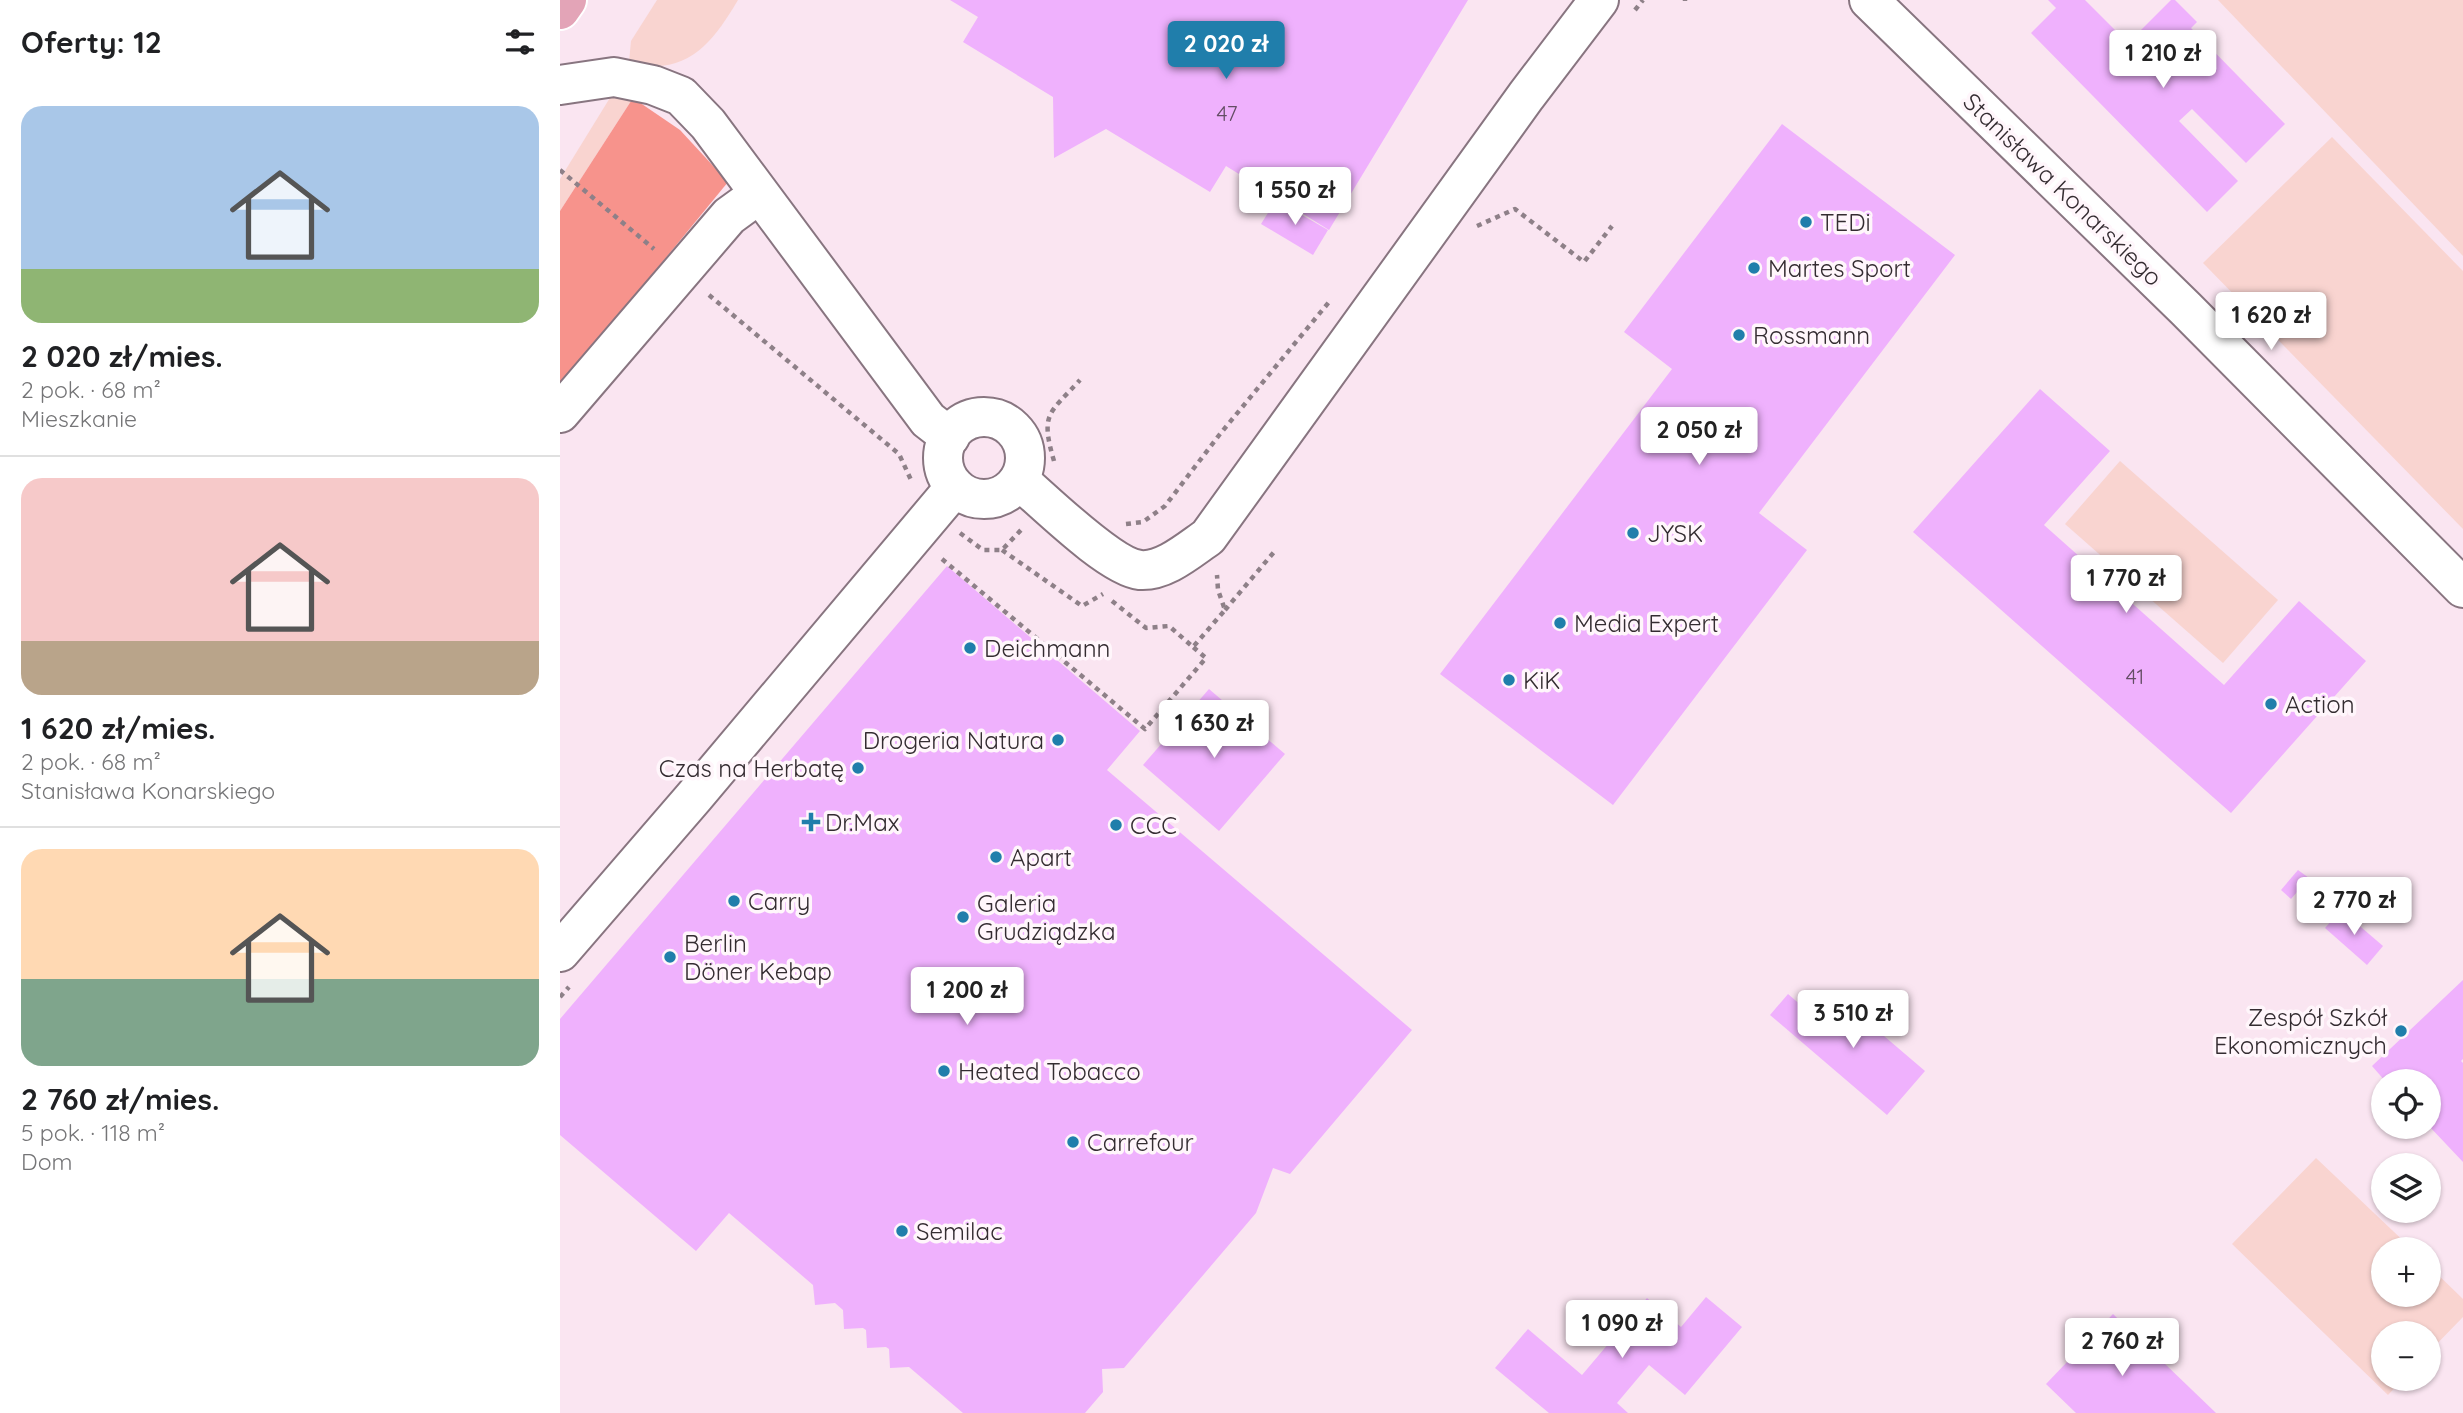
<!DOCTYPE html>
<html lang="pl">
<meta charset="utf-8">
<style>
:root{--surface:#fff;--page:#f6f6f6;--text:#202124;--muted:#757577;--line:#e0e0e0;--accent:#207eab}
body{margin:0;font-family:Quicksand,sans-serif;background:var(--page);color:var(--text);height:100vh;display:flex;flex-direction:column;font-size:26px;white-space:nowrap}
*{box-sizing:border-box;margin:0}
p{font-size:23px;color:var(--muted)}
.icon{flex:none;width:38px;height:38px;fill:none;stroke:currentColor;stroke-width:2;stroke-linecap:round;stroke-linejoin:round}
.map{position:relative;flex:1;overflow:hidden}
.drawer{display:flex;flex-direction:column;background:var(--surface);width:560px}
.drawer>*{flex:none}
.buttons{position:absolute;left:1811px;top:1069px;display:grid;gap:14px}
.buttons a{display:grid;place-items:center;width:70px;height:70px;border-radius:50%;background:var(--surface);box-shadow:0 2px 5px #0004;font-size:35px}
.price{position:absolute;translate:-50% -60px;padding:0 16px;border-radius:7px;background:#fff;color:#222;font-size:23px;line-height:46px;filter:drop-shadow(0 2px 4px #0008)}
.price::after{content:'';position:absolute;left:50%;top:42px;width:21px;height:16px;margin-left:-10px;background:inherit;clip-path:polygon(0 0,100% 0,50% 100%)}
.price.active{background:var(--accent);color:#fff}
ul{padding:0;list-style:none}
li{display:grid;align-content:center;gap:14px;height:371px;padding:0 21px}
li+li{border-top:2px solid var(--line)}
li span{display:grid;place-items:center;height:217px;border-radius:21px;color:#555}
li>.icon{margin-inline-start:auto}
span .icon{width:126px;height:126px;fill:#fffc;stroke-width:1}
li b{font-size:30px}
h2{display:flex;justify-content:space-between;align-items:center;height:84px;padding:0 21px;font-size:30px}
main{display:flex;flex:1;min-height:0}
.map>svg:first-child{display:block}
.green{fill:#f9d4d0}
.forest{fill:#f7938c}
.building{fill:#efb1fd}
.lines{fill:none;stroke-linecap:round;stroke-linejoin:round}
.minor-casing{stroke:#887580;stroke-width:42}
.major-casing{stroke:#fff;stroke-width:42}
.path{stroke:#8e8088;stroke-width:4.5;stroke-dasharray:5 5;stroke-linecap:butt}
.minor{stroke:#fff;stroke-width:38}
.major{stroke:#e3a4b7;stroke-width:38}
.poi-dot{fill:#207eab;stroke:#fff6fb;stroke-width:2.5}
.labels{text-anchor:middle;dominant-baseline:central;stroke-width:7;stroke-linejoin:round;paint-order:stroke}
.number-label{font-size:21px;fill:#634d64}
.street-label{font-size:24px;fill:#342c31;stroke:#fff6fb}
.poi-label{font-size:24px;fill:#342c31;stroke:#fff6fb;text-anchor:start}
</style>
<main>
<section class="drawer">
<h2>Oferty: 12<svg class="icon" aria-label="filters" viewBox="0 0 24 24"><path d="M4 7h16M4 17h16"/><circle cx="9" cy="7" r="2"/><circle cx="15" cy="17" r="2"/></svg></h2>
<ul>
<li><span style="background:linear-gradient(#a9c7e8 75%,#8fb573 0)"><svg class="icon" aria-label="home" viewBox="0 0 24 24"><path d="M3 11l9-7 9 7M6 9v11h12V9"/></svg></span><div><b>2 020 zł/mies.</b><p>2 pok. · 68 m²</p><p>Mieszkanie</p></div></li>
<li><span style="background:linear-gradient(#f6c9c9 75%,#b9a48a 0)"><svg class="icon" aria-label="home" viewBox="0 0 24 24"><path d="M3 11l9-7 9 7M6 9v11h12V9"/></svg></span><div><b>1 620 zł/mies.</b><p>2 pok. · 68 m²</p><p>Stanisława Konarskiego</p></div></li>
<li><span style="background:linear-gradient(#ffd9b3 60%,#7fa58c 0)"><svg class="icon" aria-label="home" viewBox="0 0 24 24"><path d="M3 11l9-7 9 7M6 9v11h12V9"/></svg></span><div><b>2 760 zł/mies.</b><p>5 pok. · 118 m²</p><p>Dom</p></div></li>
</ul>
</section>
<div class="map">
<svg width="1903" height="1413" viewBox="0 0 1903 1413">
<rect width="100%" height="100%" fill="#fae5f1"/>
<g class="green">
<path d="M97 0H178C152 44 125 78 69 62L71 41Z"/>
<path d="M1658 0H1903V256Z"/>
<path d="M56 88 73 98 0 211V179Z"/>
<path d="M1772 137 1903 271V529L1643 263Z"/>
<path d="M1560 461 1718 600 1663 663 1505 524Z"/>
<path d="M1756 1158 1852 1249 1824 1250V1295H1869V1266L1903 1299V1317L1869 1352V1334H1824V1379H1843L1828 1395 1672 1244Z"/>
</g>
<path class="forest" d="M73 98 120 130 168 182 0 387V211Z"/>
<g class="building">
<path d="M390 0H908L769 230 666 166 650 192 546 129 494 158 493 97 403 42 418 17Z"/>
<path d="M1488 0H1525L1568 43 1611 0H1615L1637 22 1631 28 1725 124 1686 163 1632 109 1619 121 1678 181 1647 212 1471 33 1496 8Z"/>
<path d="M1222 124 1395 255 1199 513 1247 550 1053 805 880 674 1112 369 1064 332Z"/>
<path d="M716 200 768 230 753 255 701 224Z"/>
<path d="M1480 389 1550 451 1484 525 1664 685 1739 601 1806 661 1671 813 1353 532Z"/>
<path d="M387 566 580 731 547 770 852 1030 730 1174 713 1168 696 1213 564 1368 542 1369 543 1392 525 1413H403L349 1367 330 1368 329 1349 326 1347 307 1348 306 1330 303 1328 284 1329 283 1310 275 1303 255 1305 253 1285 169 1213 136 1251 0 1135V1019Z"/>
<path d="M649 689 725 754 659 831 583 765Z"/>
<path d="M1738 870 1749 878 1731 899 1721 890Z"/>
<path d="M1781 910 1823 946 1807 965 1765 928Z"/>
<path d="M1903 980V1059L1901 1061 1903 1063V1162L1869 1126V1119L1875 1114 1869 1108V1082H1826L1812 1066Z"/>
<path d="M1228 994 1256 1018 1276 995 1365 1071 1327 1115 1210 1015Z"/>
<path d="M1146 1297 1182 1327 1125 1395 1089 1365 1057 1403 1068 1413H989L935 1368 968 1329 1022 1375 1087 1298 1121 1327Z"/>
<path d="M1553 1314 1656 1413H1516L1486 1384Z"/>
</g>
<g class="lines">
<defs>
<g id="minor">
<path d="M1309 0 1626 309 1903 588"/>
<path d="M0 85 54 77 93 85 121 96 148 124 368 420 390 437"/>
<path d="M0 413 169 216 198 195"/>
<circle cx="424" cy="458" r="41"/>
<path d="M459 480C484 501 550 567 580 570 604 572 629 550 648 537L966 96 1039 0"/>
<path d="M0 952 134 797 395 487"/>
</g>
<path id="major" d="M0 10 7 0"/>
</defs>
<use href="#minor" class="minor-casing"/>
<use href="#major" class="major-casing"/>
<g class="path">
<path d="M1125 0V1"/>
<path d="M1075 10 1083 0"/>
<path d="M0 170 94 249"/>
<path d="M917 226 955 209 1024 262 1052 226"/>
<path d="M149 295 339 454 352 482"/>
<path d="M494 461C480 413 489 414 520 380"/>
<path d="M566 524 583 522 605 506 660 434 769 302"/>
<path d="M400 533 423 550H442L461 530"/>
<path d="M442 550 522 606 543 594"/>
<path d="M382 559 585 729 646 658 633 647"/>
<path d="M552 601 586 628 609 626 633 647 665 610 658 590 657 575"/>
<path d="M665 610 714 552"/>
<path d="M0 997 9 987"/>
</g>
<use href="#minor" class="minor"/>
<use href="#major" class="major"/>
</g>
<g class="poi-dot">
<circle cx="1246" cy="222" r="7"/>
<circle cx="1194" cy="268" r="7"/>
<circle cx="1179" cy="335" r="7"/>
<circle cx="1073" cy="533" r="7"/>
<circle cx="1000" cy="623" r="7"/>
<circle cx="410" cy="648" r="7"/>
<circle cx="949" cy="680" r="7"/>
<circle cx="1711" cy="704" r="7"/>
<circle cx="498" cy="740" r="7"/>
<circle cx="298" cy="768" r="7"/>
<path d="M247.5 811.5h7v7h7v7h-7v7h-7v-7h-7v-7h7z"/>
<circle cx="556" cy="825" r="7"/>
<circle cx="436" cy="857" r="7"/>
<circle cx="174" cy="901" r="7"/>
<circle cx="403" cy="917" r="7"/>
<circle cx="110" cy="957" r="7"/>
<circle cx="1841" cy="1031" r="7"/>
<circle cx="384" cy="1071" r="7"/>
<circle cx="513" cy="1142" r="7"/>
<circle cx="342" cy="1231" r="7"/>
</g>
<g class="labels">
<g class="number-label">
<text x="667" y="113">47</text>
<text x="1575" y="676">41</text>
</g>
<g class="street-label">
<text transform="translate(1503 189) rotate(44)">Stanisława Konarskiego</text>
</g>
<g class="poi-label">
<text x="1260" y="222">TEDi</text>
<text x="1208" y="268">Martes Sport</text>
<text x="1193" y="335">Rossmann</text>
<text x="1087" y="533">JYSK</text>
<text x="1014" y="623">Media Expert</text>
<text x="424" y="648">Deichmann</text>
<text x="963" y="680">KiK</text>
<text x="1725" y="704">Action</text>
<text x="484" y="740" text-anchor="end">Drogeria Natura</text>
<text x="284" y="768" text-anchor="end">Czas na Herbatę</text>
<text x="265" y="822">Dr.Max</text>
<text x="570" y="825">CCC</text>
<text x="450" y="857">Apart</text>
<text x="188" y="901">Carry</text>
<text x="417" y="903">Galeria<tspan x="417" dy="28">Grudziądzka</tspan></text>
<text x="124" y="943">Berlin<tspan x="124" dy="28">Döner Kebap</tspan></text>
<text x="1827" y="1017" text-anchor="end">Zespół Szkół<tspan x="1827" dy="28">Ekonomicznych</tspan></text>
<text x="398" y="1071">Heated Tobacco</text>
<text x="527" y="1142">Carrefour</text>
<text x="356" y="1231">Semilac</text>
</g>
</g>
</svg>
<div class="buttons">
<a><svg class="icon" aria-label="locate" viewBox="0 0 24 24"><circle cx="12" cy="12" r="6"/><path d="M12 2v4M12 18v4M2 12h4M18 12h4"/></svg></a>
<a><svg class="icon" aria-label="layers" viewBox="0 0 24 24"><path d="M12 4l9 5-9 5-9-5zM3 14l9 5 9-5"/></svg></a>
<a>+</a>
<a>−</a>
</div>
<b class="price active" style="left:666px;top:81px">2 020 zł</b>
<b class="price" style="left:1603px;top:90px">1 210 zł</b>
<b class="price" style="left:735px;top:227px">1 550 zł</b>
<b class="price" style="left:1711px;top:352px">1 620 zł</b>
<b class="price" style="left:1139px;top:467px">2 050 zł</b>
<b class="price" style="left:1566px;top:615px">1 770 zł</b>
<b class="price" style="left:654px;top:760px">1 630 zł</b>
<b class="price" style="left:1794px;top:937px">2 770 zł</b>
<b class="price" style="left:407px;top:1027px">1 200 zł</b>
<b class="price" style="left:1293px;top:1050px">3 510 zł</b>
<b class="price" style="left:1062px;top:1360px">1 090 zł</b>
<b class="price" style="left:1562px;top:1378px">2 760 zł</b>
</div>
</main>
